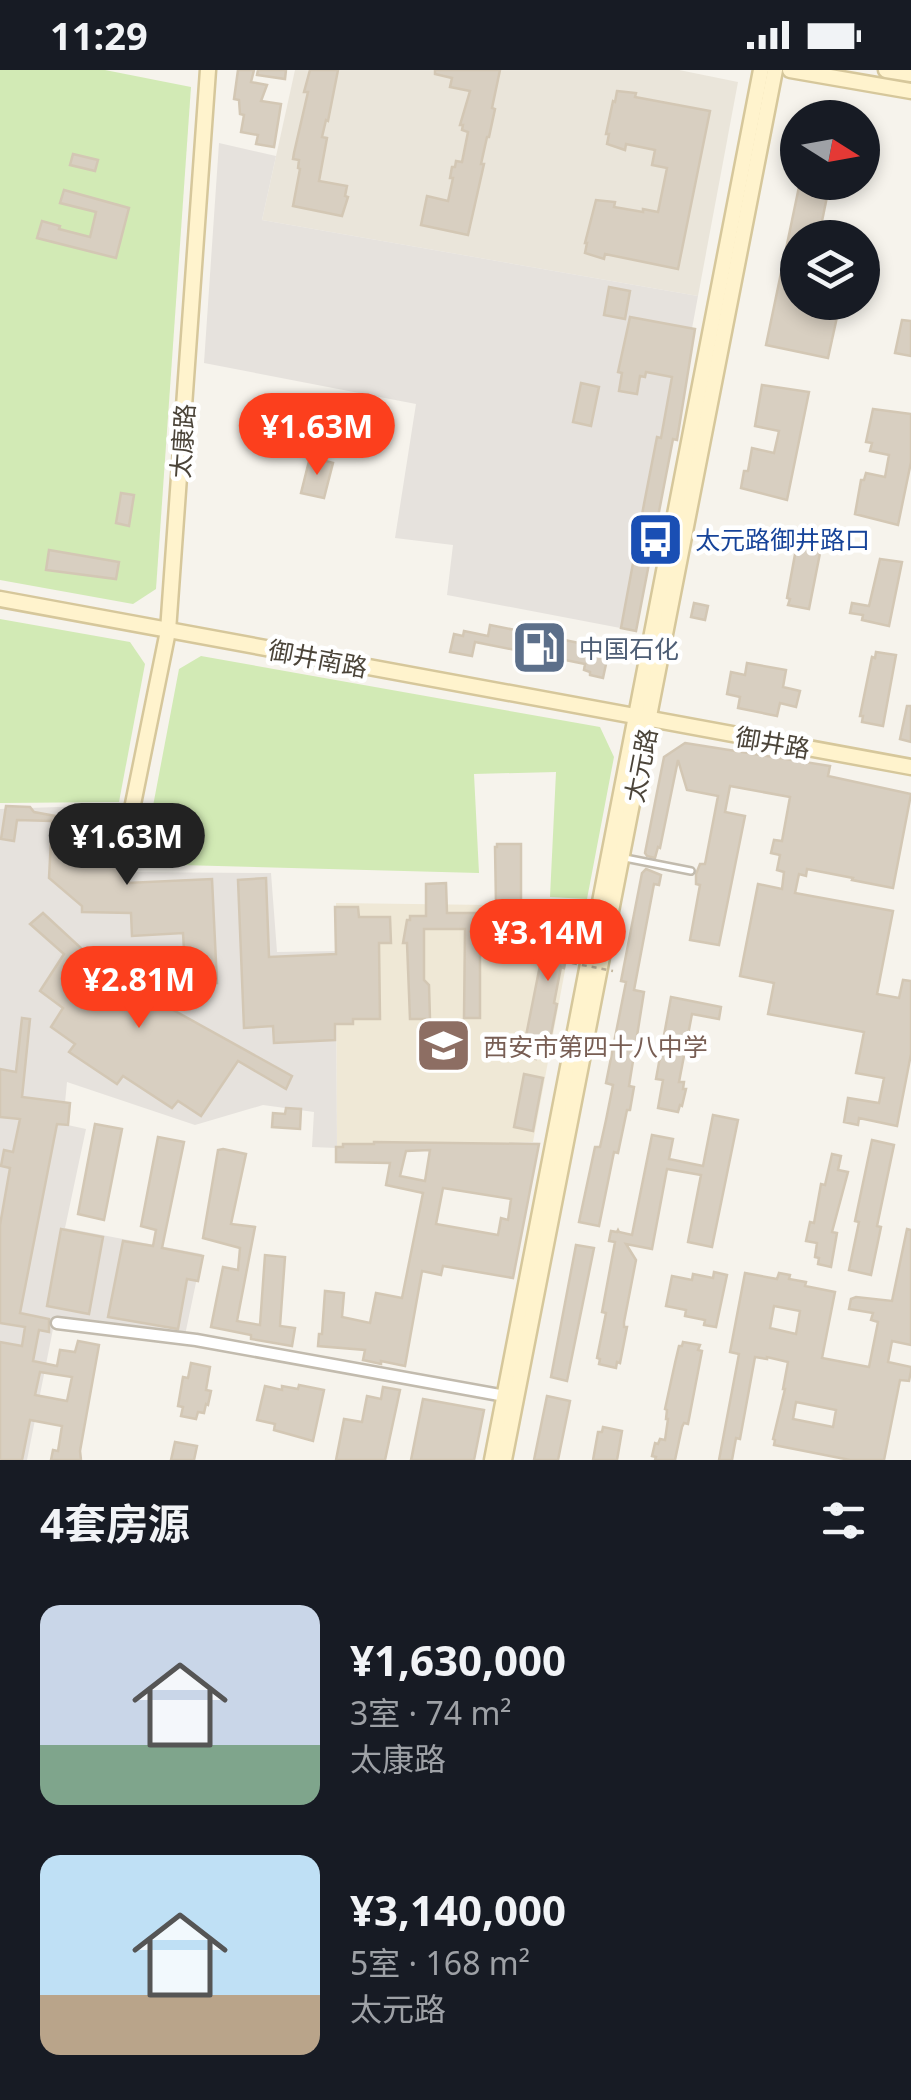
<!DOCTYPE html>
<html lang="zh">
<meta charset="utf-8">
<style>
:root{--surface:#171b24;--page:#242831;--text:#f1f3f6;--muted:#9ea1a6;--accent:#fc3f1d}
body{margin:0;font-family:"Noto Sans","Noto Sans SC",sans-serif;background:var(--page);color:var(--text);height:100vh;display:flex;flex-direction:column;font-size:38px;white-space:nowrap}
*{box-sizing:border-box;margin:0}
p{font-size:32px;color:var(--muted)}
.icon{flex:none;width:55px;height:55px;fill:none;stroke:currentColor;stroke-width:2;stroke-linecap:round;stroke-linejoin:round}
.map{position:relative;height:1390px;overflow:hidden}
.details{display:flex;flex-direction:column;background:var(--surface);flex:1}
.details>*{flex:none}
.needle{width:65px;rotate:101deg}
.controls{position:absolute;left:780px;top:30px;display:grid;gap:20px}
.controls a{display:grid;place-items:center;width:100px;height:100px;border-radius:50%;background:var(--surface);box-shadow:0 5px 15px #0003;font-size:50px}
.price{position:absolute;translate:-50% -85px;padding:0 22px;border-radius:35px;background:var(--accent);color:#fff;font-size:32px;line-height:65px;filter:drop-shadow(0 2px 5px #0008)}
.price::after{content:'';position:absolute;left:50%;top:60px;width:30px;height:22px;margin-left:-15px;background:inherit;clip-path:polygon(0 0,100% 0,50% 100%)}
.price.current{background:#222;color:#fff}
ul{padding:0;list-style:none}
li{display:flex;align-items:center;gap:30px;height:250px;padding:0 40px}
li span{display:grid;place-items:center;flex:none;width:280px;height:200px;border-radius:20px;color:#555}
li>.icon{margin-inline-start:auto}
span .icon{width:120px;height:120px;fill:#fffc;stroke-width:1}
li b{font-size:42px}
h2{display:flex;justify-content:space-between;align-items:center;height:120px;padding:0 40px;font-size:42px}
.status{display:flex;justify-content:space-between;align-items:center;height:70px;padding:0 50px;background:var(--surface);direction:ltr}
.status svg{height:28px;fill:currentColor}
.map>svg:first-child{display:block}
.residential{fill:#eae5da}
.industrial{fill:#e6e2dd}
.education{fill:#efe8d6}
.green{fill:#d2eab5}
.building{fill:#d8cfc1;stroke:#d3c7b4;stroke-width:2.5;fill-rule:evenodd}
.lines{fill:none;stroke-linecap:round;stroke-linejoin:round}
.lane-casing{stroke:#c2bbae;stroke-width:10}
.street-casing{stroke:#c2bbae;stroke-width:15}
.secondary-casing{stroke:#d6c79b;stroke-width:19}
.lane{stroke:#fff;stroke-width:5}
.street{stroke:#fff;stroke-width:10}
.secondary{stroke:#fff3cd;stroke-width:14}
.path-bridge{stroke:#c4b79f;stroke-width:2.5;stroke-dasharray:5 5;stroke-linecap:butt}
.labels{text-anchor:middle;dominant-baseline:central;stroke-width:9;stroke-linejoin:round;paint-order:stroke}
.street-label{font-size:25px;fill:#4b4439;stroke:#fff}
.transit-label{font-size:25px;fill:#164399;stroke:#fff;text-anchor:start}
.service-label{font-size:25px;fill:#4e5e75;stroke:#fff;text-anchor:start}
.education-label{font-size:25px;fill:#785e54;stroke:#fff;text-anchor:start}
</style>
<div class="status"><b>11:29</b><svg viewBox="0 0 49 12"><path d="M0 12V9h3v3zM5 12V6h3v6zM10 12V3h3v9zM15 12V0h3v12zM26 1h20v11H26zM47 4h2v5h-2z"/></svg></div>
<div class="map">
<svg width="911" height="1390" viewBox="0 0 911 1390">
<rect width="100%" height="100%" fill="#f6f3ec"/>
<path class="residential" d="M295 0H679L738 12 698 226 262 150Z"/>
<g class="industrial">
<path d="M219 73 276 86 262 150 698 226 636 561 447 525 453 475 395 468 416 334 204 293Z"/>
<path d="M87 736V760L121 761 127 802 271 803 277 882 336 881 337 1078 312 1077 314 1042 263 1035 195 1055 67 1012 63 1054 86 1059 65 1158 202 1184 184 1270 55 1249 27 1390H0V739Z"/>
</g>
<path class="education" d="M336 833 577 836 533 1072 337 1078Z"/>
<g class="green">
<path d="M0 0H105L191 17 156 519 133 534 0 510Z"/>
<path d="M0 549 130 572 145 594 119 732 0 733Z"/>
<path d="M201 586 600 657 614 687 587 829 550 827 556 702 474 704 479 803 142 794 179 599Z"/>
</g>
<g class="building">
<path d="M238 0H254L251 12 267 15 261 31 281 34 274 77 256 74 258 65 241 62 244 45 240 44 239 30 234 29Z"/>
<path d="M258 0H286L285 9 257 5Z"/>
<path d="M310 0H338L328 51 326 50 322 67 327 68 319 111 347 116 345 126 348 127 342 146 293 136 300 99 298 98 299 90 293 89 294 83 308 22H304Z"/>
<path d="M435 0H500L492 38 495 39 489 67H487L481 94H484L468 165 421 155 427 126 448 131 453 108H450L452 97H455L456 91 462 92 468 62 462 60 463 55H460L470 21 450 17 452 8 435 4Z"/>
<path d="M617 21 636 23 635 27 710 41 678 199 605 184 604 189 585 183 587 173H585L596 130 615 132 614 137 643 142V139L658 142 667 98 652 95 655 80 626 74 625 80 607 74 609 64H606L613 31 615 32Z"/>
<path d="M73 84 98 90 95 101 70 95Z"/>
<path d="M800 112H830L821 156 855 163V168H798V232H806L804 240 837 247 828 288 766 275Z"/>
<path d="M64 120 129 138 116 188 37 168 42 151 60 156 59 159 90 167 96 142 60 133Z"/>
<path d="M609 217 630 221 625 249 604 245Z"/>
<path d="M630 247 695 259 677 370 673 369 636 561 621 558 644 434 657 367 661 368 672 307 646 302 645 307 640 306 637 324 619 321 622 303 618 302Z"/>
<path d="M902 250 911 251V286L895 283Z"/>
<path d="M581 313 599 317 591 356 573 352Z"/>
<path d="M762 315 809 322 787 430 741 418 744 401H748L752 378 774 383 779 361 755 356Z"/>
<path d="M873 339 911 344V392L898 455 855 444 861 410H864L866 403 885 407 889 385 870 381 872 373 866 372Z"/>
<path d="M310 387 333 393 324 428 301 423Z"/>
<path d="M121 423 134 425 129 456 116 453Z"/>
<path d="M800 474 821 478 809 539 788 535 790 529 787 528 796 479 799 480Z"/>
<path d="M49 480 119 492 116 509 46 500Z"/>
<path d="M880 489 902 492 889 556 862 550 863 545 850 543 852 533 869 536Z"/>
<path d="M694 533 708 536 705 550 691 547Z"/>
<path d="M490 555 589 575 590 567 611 571 603 608 590 605V602L584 600 585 594 475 572 472 586 450 582 454 564 463 566 464 561 488 566Z"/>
<path d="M876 582 896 585 883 656 862 652 863 646H860L872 587 875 588Z"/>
<path d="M747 593 786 600 783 617 800 621 796 637 780 633 777 646 738 638 740 627 727 624 731 602 745 605Z"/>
<path d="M907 636H911V672L900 669Z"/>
<path d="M685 673 830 696 828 706 911 724 893 818 852 810 853 808 807 799 806 806 799 804 795 823 893 841 877 924 899 928 903 910 911 911V984L897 1056 859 1048 858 1055 844 1052 848 1028 879 1033 884 1008 856 1003 864 962 768 944 774 913 740 906 758 814 782 819 784 802 777 800 780 785 771 783 774 770 782 771 790 727 730 716 725 742 745 746 719 875 690 870 700 815 696 814V804L700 794H705L718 726 687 720 678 690 660 778 658 777 655 788 647 786 645 783 664 687Z"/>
<path d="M6 736 30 737 34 742 83 751V758H120L128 767 127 813 212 809 217 913 186 914 183 863 132 866 131 843 82 842V836L49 808 52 751 17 750 14 771 1 769Z"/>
<path d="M497 774H521V838H498V834H496L495 777H497Z"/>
<path d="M646 799 661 805 659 815 654 814 634 920 644 922 629 1016 634 1017 630 1040H627L618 1083 614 1082 599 1156 579 1152 595 1077H600L606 1050 613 1015 606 1013 626 912 621 911 642 803Z"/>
<path d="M266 808 269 887 336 884 335 837H358L359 847H390L391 873H379L380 949H353V954H335V970L274 973 273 956 244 958 238 810Z"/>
<path d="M446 813 447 843H480V948H464L465 859H424V910L429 915 430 949H410L407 873H403L407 850H410V846H426V814Z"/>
<path d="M551 840 575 845 564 898 561 897 554 933 557 934 547 985 537 983 536 989 522 986Z"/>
<path d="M43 843 97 893 101 888 166 936 292 1006 286 1019 238 991 201 1046 178 1031 172 1038 123 1006 117 1014 69 982 75 974 51 957 63 938 40 921 64 884 30 854Z"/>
<path d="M671 927 721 937 719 949 692 944 679 1012H684L683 1019H686L682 1036 680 1035 678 1042 658 1038 663 1010 656 1009Z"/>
<path d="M22 948 30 949 22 1027 70 1033 68 1055 57 1054 20 1243 49 1249V1262L39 1260 33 1291 57 1296 60 1280 75 1282 78 1271 99 1275 80 1381 81 1390H51L53 1380 58 1381 62 1356 30 1350 22 1390H0V1272L22 1276 25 1257 0 1253V1155L10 1098 1 1096 4 1080 13 1082 20 1049 0 1047V999L16 1002ZM40 1302 72 1307 67 1331 35 1325Z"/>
<path d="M524 1004 543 1008 533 1061 514 1057Z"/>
<path d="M286 1038 301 1039 300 1059 272 1057 273 1043 285 1044Z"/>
<path d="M713 1045 738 1050 712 1177 688 1172 701 1105 667 1099 652 1179 626 1174 636 1190 624 1252V1257H627L620 1293 617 1292 616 1298 599 1294 600 1289 597 1288 606 1243 602 1242 615 1172 609 1171 611 1161 617 1162 618 1160 619 1162 632 1165 652 1065 673 1069 669 1089 703 1096Z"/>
<path d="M95 1054 122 1059 104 1150 78 1144Z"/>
<path d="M158 1067 184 1072 162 1178 203 1186 198 1211 187 1209 178 1259 108 1247 123 1171 153 1176 156 1160 141 1156Z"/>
<path d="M872 1070 894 1075 877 1156 881 1157 871 1205 849 1200 859 1152 855 1151Z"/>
<path d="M374 1072 539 1074 513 1208 443 1196 441 1205 422 1201 405 1296 381 1291V1294L363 1290 365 1280 318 1276 319 1264H322L325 1221 344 1223 342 1247 370 1253 376 1223 402 1228 423 1123 386 1115 390 1093 336 1092V1077H343V1074H374ZM430 1080 425 1111 400 1106 406 1081ZM443 1118 511 1129 508 1150 501 1148 498 1165 436 1154Z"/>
<path d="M223 1079 246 1084 231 1154 255 1157 237 1251 260 1255 265 1185 285 1187 280 1256 295 1258 292 1276 251 1269V1265L211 1257 223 1197 238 1200 240 1178 203 1168 218 1080Z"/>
<path d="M832 1084 841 1086 838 1100 848 1102 832 1162 837 1163 831 1197 818 1194 819 1188 815 1187 817 1173 806 1171 810 1152 814 1153 821 1114 825 1115Z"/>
<path d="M61 1159 103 1167 89 1244 47 1236Z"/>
<path d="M907 1159 911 1160V1275L892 1271 888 1292 911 1297V1301L909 1311 900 1310 884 1390H850L774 1375 775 1370 773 1369 785 1319H783L788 1292 767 1287V1289L755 1287 740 1369 736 1368 732 1390H719L739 1284 730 1282 745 1203 777 1209 779 1203 790 1205 789 1209 806 1212 805 1216 835 1222 822 1288 869 1297 878 1252 871 1250 873 1243 849 1239 851 1229 856 1227 892 1231ZM774 1236 800 1241 796 1264 770 1258ZM796 1332 836 1340 833 1357 793 1349Z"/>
<path d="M576 1175 594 1178 567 1311 551 1307Z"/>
<path d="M714 1202 727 1205 716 1257 704 1255 705 1250 685 1246 686 1240 666 1236 672 1206 692 1210 693 1204 713 1208Z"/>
<path d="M683 1272 700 1275 698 1280 702 1281 688 1354 684 1353 682 1357 675 1390H655L656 1387 652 1386 655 1373 658 1374 660 1369 665 1370 668 1349H666L667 1340 665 1339 675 1293 679 1276H682Z"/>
<path d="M191 1293 210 1297 206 1320 211 1321 208 1335 206 1334 204 1343 198 1342 196 1349 181 1346 183 1337 178 1336 183 1307 188 1308Z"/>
<path d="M299 1315 324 1320 313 1371 274 1360 275 1354 257 1350 265 1316 282 1320V1316L298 1319Z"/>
<path d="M383 1317 400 1320 385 1390H336L344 1349 362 1352 367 1326 381 1329Z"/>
<path d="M547 1326 570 1331 558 1390H534Z"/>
<path d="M423 1329 484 1340 474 1390H411Z"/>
<path d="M603 1357 622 1361 617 1390H593L598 1362H602Z"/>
<path d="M175 1372 197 1376 194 1390H171Z"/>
</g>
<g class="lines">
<defs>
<path id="lane" d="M625 788 691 801"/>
<path id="street" d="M57 1253 196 1270 505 1326"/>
<g id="secondary">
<path d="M790 0 911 21"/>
<path d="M886 0 911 4"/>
<path d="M0 529 911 697"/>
<path d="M132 739 168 561 208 0"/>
<path d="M492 1390 761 0"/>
<path d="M504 1390 775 0"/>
</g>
</defs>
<use href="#lane" class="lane-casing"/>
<use href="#street" class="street-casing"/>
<use href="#secondary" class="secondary-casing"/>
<use href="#lane" class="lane"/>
<use href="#street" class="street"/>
<use href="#secondary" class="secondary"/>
<path class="path-bridge" d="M572 893 613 901"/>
</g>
<defs>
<symbol id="bus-square" viewBox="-11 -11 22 22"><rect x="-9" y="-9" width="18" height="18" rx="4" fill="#1a4fb4" stroke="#fff"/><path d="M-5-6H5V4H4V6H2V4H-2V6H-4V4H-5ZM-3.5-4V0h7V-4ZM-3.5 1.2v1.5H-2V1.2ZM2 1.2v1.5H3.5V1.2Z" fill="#fff"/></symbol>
<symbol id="fuel-square" viewBox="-11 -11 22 22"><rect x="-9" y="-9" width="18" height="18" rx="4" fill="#5c6f8a" stroke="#fff"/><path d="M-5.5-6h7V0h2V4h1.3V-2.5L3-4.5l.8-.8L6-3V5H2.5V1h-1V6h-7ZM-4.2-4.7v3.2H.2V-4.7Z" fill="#fff"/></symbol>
<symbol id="school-square" viewBox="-11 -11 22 22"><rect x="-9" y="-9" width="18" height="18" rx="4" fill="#8d6e63" stroke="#fff"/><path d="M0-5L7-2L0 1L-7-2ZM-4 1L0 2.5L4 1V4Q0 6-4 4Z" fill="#fff"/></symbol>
</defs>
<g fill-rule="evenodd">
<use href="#bus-square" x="624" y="438" width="63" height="63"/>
<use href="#fuel-square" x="508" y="546" width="63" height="63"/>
<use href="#school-square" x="412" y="944" width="63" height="63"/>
</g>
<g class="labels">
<g class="street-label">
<text transform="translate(182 371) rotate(-86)">太康路</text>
<text transform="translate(318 588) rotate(11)">御井南路</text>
<text transform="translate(773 672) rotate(10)">御井路</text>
<text transform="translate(640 695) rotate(-79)">太元路</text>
</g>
<g class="transit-label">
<text x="695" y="469">太元路御井路口</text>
</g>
<g class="service-label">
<text x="579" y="578">中国石化</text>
</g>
<g class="education-label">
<text x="483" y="976">西安市第四十八中学</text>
</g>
</g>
</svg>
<div class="controls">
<a><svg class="needle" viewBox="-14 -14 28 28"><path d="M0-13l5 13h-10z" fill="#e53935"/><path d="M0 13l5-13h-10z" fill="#9ea1a6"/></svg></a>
<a><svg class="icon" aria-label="layers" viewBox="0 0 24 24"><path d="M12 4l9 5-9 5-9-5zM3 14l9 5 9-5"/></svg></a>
</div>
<b class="price" style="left:317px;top:408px">¥1.63M</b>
<b class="price current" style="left:127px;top:818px">¥1.63M</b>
<b class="price" style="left:548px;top:914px">¥3.14M</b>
<b class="price" style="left:139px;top:961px">¥2.81M</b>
</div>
<section class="details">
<h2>4套房源<svg class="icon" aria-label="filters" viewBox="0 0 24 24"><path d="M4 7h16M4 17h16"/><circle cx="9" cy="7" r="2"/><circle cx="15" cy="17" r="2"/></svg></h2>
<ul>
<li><span style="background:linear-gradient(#c9d6e8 70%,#7fa58c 0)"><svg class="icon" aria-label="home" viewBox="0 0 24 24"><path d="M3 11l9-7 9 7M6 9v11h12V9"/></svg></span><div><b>¥1,630,000</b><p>3室 · 74 m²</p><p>太康路</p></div></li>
<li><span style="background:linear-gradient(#bfe0f5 70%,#b9a48a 0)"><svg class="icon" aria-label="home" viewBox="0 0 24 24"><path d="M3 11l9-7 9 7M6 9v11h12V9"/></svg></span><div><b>¥3,140,000</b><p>5室 · 168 m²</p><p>太元路</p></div></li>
</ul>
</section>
